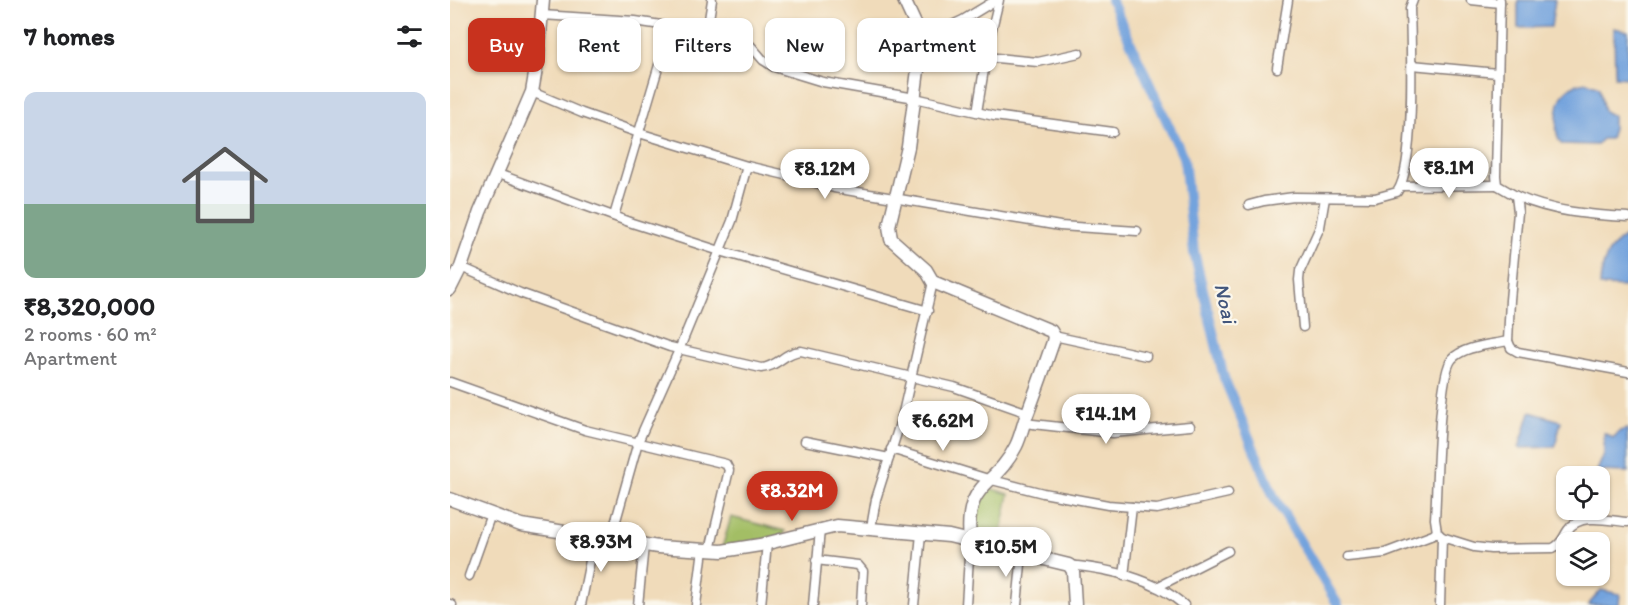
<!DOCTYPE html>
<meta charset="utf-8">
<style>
:root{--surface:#fff;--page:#f2f2f2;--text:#202124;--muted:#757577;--accent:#c8321e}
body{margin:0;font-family:Itim,sans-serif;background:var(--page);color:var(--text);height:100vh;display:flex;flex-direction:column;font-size:22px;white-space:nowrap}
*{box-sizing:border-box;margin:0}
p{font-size:20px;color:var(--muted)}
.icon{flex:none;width:33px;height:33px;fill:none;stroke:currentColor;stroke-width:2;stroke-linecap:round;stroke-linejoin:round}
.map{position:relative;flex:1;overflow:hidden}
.panel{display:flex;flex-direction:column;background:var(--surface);width:450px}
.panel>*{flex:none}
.top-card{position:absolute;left:18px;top:18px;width:570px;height:54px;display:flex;gap:12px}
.buttons{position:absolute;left:1106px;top:466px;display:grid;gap:12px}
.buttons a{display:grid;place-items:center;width:54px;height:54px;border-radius:12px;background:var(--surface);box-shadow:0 2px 4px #0004;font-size:30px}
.price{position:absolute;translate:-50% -51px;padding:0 14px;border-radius:21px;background:#fff;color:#222;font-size:20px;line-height:39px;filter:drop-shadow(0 2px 3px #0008)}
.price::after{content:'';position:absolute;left:50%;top:36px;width:18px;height:14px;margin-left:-9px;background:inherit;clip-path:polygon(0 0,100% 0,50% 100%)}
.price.active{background:var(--accent);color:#fff}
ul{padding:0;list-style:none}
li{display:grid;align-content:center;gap:12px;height:318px;padding:0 24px}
li span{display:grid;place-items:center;height:186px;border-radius:12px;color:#555}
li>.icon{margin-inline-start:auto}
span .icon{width:108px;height:108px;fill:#fffc;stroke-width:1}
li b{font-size:26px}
h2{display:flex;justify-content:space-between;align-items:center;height:72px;padding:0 24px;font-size:26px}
.pill{padding:0 21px;border-radius:12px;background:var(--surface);box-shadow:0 2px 4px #0004;font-size:21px;line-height:54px}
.pill.active{background:var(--accent);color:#fff}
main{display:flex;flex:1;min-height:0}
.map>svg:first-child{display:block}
.green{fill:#a3be65;stroke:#627050;stroke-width:1.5}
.water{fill:#73a3dd;stroke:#4a628c;stroke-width:1.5}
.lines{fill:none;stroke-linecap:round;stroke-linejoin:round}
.canal{stroke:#73a3dd;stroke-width:10}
.street-casing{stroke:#897e7a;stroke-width:11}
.secondary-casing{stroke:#897e7a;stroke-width:15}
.street{stroke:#fff;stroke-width:8}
.secondary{stroke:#fff;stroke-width:12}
.labels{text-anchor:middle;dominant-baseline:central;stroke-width:4.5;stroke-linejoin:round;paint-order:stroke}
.water-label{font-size:21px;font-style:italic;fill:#42567c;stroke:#fbf7ec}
</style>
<main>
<section class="panel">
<h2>7 homes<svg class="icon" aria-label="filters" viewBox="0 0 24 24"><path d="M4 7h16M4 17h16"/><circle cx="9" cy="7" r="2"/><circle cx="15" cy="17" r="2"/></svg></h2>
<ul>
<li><span style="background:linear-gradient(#c9d6e8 60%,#7fa58c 0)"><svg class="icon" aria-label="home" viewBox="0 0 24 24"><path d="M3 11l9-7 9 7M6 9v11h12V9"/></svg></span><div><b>₹8,320,000</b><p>2 rooms · 60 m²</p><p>Apartment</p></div></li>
</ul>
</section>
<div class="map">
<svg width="1178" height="605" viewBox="0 0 1178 605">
<rect width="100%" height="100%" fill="#fbf7ec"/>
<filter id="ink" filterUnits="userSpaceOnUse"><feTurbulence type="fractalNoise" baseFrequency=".0167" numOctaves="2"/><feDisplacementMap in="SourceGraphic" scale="12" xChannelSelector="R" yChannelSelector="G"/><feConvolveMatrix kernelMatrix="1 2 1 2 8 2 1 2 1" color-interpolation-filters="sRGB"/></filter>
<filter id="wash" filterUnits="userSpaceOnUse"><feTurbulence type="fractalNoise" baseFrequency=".008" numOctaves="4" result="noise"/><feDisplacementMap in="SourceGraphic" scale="24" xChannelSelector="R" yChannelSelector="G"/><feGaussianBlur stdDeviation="1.35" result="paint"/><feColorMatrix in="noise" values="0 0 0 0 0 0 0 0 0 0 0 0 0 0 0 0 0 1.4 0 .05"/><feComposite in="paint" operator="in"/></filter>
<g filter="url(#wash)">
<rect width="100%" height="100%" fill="#f0dbba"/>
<g class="green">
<path d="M539 488 559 494 550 541 525 534V512Z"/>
<path d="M281 517 335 531 333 536 272 548Z"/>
</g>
<g class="water">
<path d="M1068 0H1105L1101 27 1068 28Z"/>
<path d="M1164 28 1178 31V78L1165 77Z"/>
<path d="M1137 82 1149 87 1154 111 1163 116V128L1160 139H1152L1146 145 1111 144C1106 137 1106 128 1107 120 1107 99 1114 84 1137 82Z"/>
<path d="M1178 235V287L1150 286C1151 265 1158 245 1178 235Z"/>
<path d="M1080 412 1111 421 1105 447 1069 448Z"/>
<path d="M1177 429 1178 472 1147 471 1154 454V433L1163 438 1170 431Z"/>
<path d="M1151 590 1170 594 1169 605H1138Z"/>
</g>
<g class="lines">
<path class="canal" d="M661 0 734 159 744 252 774 378 824 497 888 605"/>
</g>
</g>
<g filter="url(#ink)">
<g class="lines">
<defs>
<g id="street">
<path d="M1021 0 1050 3"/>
<path d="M1050 0 1046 176 1047 185 1066 196 1068 212 1060 300 1058 341 1061 348 1068 352 1178 372"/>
<path d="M92 15 185 21 250 31 282 38 301 46 313 60 324 67 373 82 465 98 544 116 663 132"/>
<path d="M257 32 262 0"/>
<path d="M472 39 513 20 546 0"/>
<path d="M536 57 588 62 629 53"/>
<path d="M962 65 1047 73"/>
<path d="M827 68 838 0"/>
<path d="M82 92 132 113 189 133 297 166 340 176 384 188 610 226 687 231"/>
<path d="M527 112 538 45 549 0"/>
<path d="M48 174 182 223 270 251 478 311"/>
<path d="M951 186 1047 185"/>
<path d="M1066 196C1101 212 1141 215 1178 217"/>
<path d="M799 205 814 201 844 197 925 198 947 192C966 166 961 45 960 8L963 0"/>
<path d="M164 216 220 28"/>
<path d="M11 267 70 293 220 347 311 368C328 367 334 352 351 351L504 387 578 413"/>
<path d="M853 327 849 280 850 271 870 227 875 198"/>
<path d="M604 336 696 356"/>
<path d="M1058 341C1040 345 1014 346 1002 359 988 375 987 492 985 519L987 532 992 537 1024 547 1041 549 1103 548C1112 544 1113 537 1118 530 1130 512 1160 521 1178 522"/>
<path d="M0 382 135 430 276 464 279 470 260 550"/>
<path d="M574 423 663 433 740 426"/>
<path d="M355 441 439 458"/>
<path d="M441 449 538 479 593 493 658 505 707 509 778 493"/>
<path d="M421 528 426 499 452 417 483 282"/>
<path d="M161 538 188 442 229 350 282 221 297 166"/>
<path d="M897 557 935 553 983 535 987 532"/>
<path d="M366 560 408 565 413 571 411 605"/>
<path d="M619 565C659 569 703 578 734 605"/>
<path d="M19 576 41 514"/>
<path d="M674 576 682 507"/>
<path d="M707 587 778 551"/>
<path d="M0 604 2 605"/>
<path d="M131 605 145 536"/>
<path d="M188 605 194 545"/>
<path d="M246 605 253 549"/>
<path d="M311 605 317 543"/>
<path d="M363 605 370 530"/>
<path d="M464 605 471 534"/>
<path d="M516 605 520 541"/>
<path d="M567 605 572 554"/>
<path d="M990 605 992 537"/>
</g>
<g id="secondary">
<path d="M454 0 472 39 458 147 439 226 441 239 476 270 483 282 601 331 604 336 603 342C594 368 585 394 575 420 572 429 570 438 566 446 544 490 514 480 520 541"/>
<path d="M0 289 11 267 30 212 82 92 88 57 93 0"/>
<path d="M0 499 71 525 208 547 272 551 310 545 387 526 499 536 619 565 623 571 625 605"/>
</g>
</defs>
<use href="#street" class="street-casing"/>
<use href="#secondary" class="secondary-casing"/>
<use href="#street" class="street"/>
<use href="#secondary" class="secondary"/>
</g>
</g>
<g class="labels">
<g class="water-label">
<text transform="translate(776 303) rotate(77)">Noai</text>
</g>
</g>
</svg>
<div class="buttons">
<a><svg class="icon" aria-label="locate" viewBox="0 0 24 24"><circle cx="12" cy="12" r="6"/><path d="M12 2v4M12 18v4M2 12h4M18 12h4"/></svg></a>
<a><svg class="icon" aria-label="layers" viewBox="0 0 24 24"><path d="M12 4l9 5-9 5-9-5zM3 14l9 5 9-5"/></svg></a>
</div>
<b class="price" style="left:999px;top:199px">₹8.1M</b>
<b class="price" style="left:375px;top:200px">₹8.12M</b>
<b class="price" style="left:656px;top:445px">₹14.1M</b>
<b class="price" style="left:493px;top:452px">₹6.62M</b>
<b class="price active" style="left:342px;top:522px">₹8.32M</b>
<b class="price" style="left:151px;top:573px">₹8.93M</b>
<b class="price" style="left:556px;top:578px">₹10.5M</b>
<div class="top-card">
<a class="pill active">Buy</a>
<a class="pill">Rent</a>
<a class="pill">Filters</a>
<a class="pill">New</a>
<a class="pill">Apartment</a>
</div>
</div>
</main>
